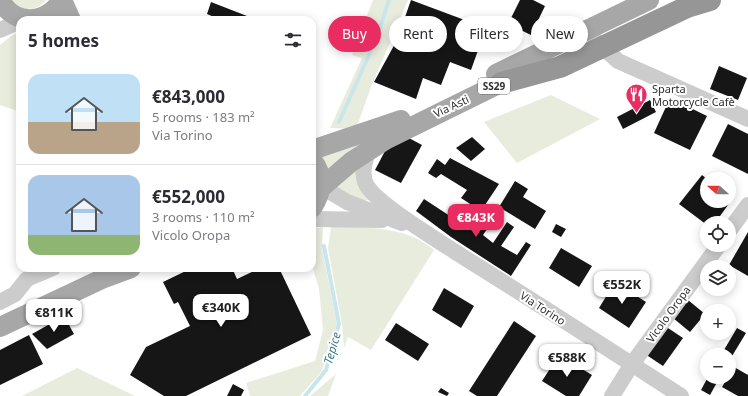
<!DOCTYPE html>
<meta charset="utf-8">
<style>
:root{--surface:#fff;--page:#f2f2f3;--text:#2b2b33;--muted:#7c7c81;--line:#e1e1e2;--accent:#e92d62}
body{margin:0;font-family:"Noto Sans",sans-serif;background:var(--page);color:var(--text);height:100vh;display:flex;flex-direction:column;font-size:15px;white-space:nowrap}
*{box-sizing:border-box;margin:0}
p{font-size:13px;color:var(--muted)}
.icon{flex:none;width:22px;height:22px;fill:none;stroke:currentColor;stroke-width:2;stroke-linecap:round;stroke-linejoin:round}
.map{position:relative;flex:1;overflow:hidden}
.details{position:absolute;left:16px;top:16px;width:300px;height:256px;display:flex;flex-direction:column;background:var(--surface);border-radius:12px;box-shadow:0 2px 10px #0003}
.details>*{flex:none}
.hud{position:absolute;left:328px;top:16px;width:360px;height:36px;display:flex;gap:8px}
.needle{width:26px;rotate:291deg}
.buttons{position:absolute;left:700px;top:172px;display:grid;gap:8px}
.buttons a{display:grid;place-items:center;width:36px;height:36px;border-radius:50%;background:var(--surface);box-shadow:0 2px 10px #0003;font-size:20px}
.price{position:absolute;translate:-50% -34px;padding:0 9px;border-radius:8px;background:#fff;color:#222;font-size:13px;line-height:26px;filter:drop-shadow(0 1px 2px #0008)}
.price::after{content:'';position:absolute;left:50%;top:24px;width:12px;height:9px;margin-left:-6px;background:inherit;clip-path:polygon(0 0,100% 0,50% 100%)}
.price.on{background:var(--accent);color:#fff}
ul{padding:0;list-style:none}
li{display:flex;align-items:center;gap:12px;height:100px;padding:0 12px}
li+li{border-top:1px solid var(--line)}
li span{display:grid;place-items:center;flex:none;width:112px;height:80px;border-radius:12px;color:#555}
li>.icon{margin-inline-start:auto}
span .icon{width:48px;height:48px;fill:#fffc;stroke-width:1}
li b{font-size:17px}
h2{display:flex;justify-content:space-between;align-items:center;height:48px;padding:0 12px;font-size:17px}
.pill{padding:0 14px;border-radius:18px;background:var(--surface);box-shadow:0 2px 10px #0003;font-size:14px;line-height:36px}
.pill.on{background:var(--accent);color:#fff}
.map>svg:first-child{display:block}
.green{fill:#e8ecdc}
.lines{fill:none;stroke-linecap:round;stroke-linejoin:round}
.stream{stroke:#c8e6ec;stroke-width:4}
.building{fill:#161616}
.minor{stroke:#ccc;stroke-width:16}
.major{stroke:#a7a7a7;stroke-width:20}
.highway{stroke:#969696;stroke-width:22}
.labels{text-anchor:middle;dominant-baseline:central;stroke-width:4;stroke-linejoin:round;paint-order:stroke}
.shield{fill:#fff;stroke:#6d6d6d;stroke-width:1}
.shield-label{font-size:10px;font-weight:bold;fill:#2f2f2f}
.poi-label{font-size:11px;fill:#2f2f2f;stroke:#fff;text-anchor:start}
.street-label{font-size:11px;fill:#2f2f2f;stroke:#fff}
.water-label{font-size:12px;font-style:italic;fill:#397c8c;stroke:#fff}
</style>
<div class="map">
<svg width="748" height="396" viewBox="0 0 748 396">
<rect width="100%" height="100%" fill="#fff"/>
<g class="green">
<path d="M12 0H46C37 11 21 13 12 0Z"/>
<path d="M373 0H408L371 87 356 129 330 128 362 58 352 55Z"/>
<path d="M20 32V112L0 105V45L11 36Z"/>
<path d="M551 95 600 119 517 163 484 122Z"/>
<path d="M369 139 327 174 317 157Z"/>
<path d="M358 167 364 191 368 200H359L339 191 335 184Z"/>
<path d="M323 227 322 248 337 325 322 371 300 396H250L246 383 315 361 323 330 319 289 312 265V229Z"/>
<path d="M331 227C365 227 407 226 434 250L371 350 348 337 344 348 342 324 328 248Z"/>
<path d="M77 368 135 396H22Z"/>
<path d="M336 374 328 396H310Z"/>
</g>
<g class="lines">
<g class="stream">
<path d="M339 122 377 37 389 0"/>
<path d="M305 396 326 370 339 324 324 246"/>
</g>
</g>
<g class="building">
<path d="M411 0 486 28 471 70 450 62 441 85 423 78 416 99 374 82 397 40Z"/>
<path d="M520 0H533L545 6 531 35 508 24Z"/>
<path d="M211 2 257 20H213L214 17 207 14Z"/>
<path d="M719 66 747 78 738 100 710 89Z"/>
<path d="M670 98 707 116 690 150 654 133Z"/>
<path d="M650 100 656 112 623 129 617 117Z"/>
<path d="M728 124 748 134V174L712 156Z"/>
<path d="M407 137 422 145 401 183 375 170 385 151Z"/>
<path d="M472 137 485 149 471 161 456 148Z"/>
<path d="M450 158 499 184 481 211 461 198 467 190 441 174 436 178 428 173 437 159 445 165Z"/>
<path d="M702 175 707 179V201H729V195L733 198 715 223H707V225L679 204Z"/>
<path d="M515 181 528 189 523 197 546 211 535 229 499 207Z"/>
<path d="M424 199 476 233 483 221 490 225 483 235 493 243 507 222 514 227 501 246 517 255 526 242 531 245 511 276 451 237 416 211Z"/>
<path d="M556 224 566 229 561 237 552 232Z"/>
<path d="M748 232V276L729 265Z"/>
<path d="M561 248 592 266 579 287 549 268Z"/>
<path d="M192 268H232L237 279 260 268H279L311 335 186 396H164L130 375 146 347 190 326 178 302 174 304 163 282Z"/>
<path d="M615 282 646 302 629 328 599 308Z"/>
<path d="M444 288 474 306 461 328 432 310Z"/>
<path d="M688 300 705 314 690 332 673 318Z"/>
<path d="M64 316 74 334 47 349 32 334Z"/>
<path d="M514 321 536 336 497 396H477L469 391Z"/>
<path d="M396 323 429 344 418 361 385 340Z"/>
<path d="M665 326 683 338 663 366 645 354Z"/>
<path d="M737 328 746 333 729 361V355H721Z"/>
<path d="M29 335 43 364 0 385V350Z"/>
<path d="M559 355 592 375 579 396H566L542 381Z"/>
<path d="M734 367 748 375V396H738L722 387Z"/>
<path d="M708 377H720L710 395 701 390Z"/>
<path d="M233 384 244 390 241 396H227Z"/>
<path d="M441 388 449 393 447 396 438 392Z"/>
</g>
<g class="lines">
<g class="minor">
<path d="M0 30 20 21"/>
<path d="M595 40 618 61 748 119"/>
<path d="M369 149C365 161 360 174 367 186 379 205 436 239 457 253 532 300 607 348 681 396"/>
<path d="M322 187 347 202 402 223"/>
<path d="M312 219 382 220"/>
<path d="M729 231 748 205"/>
<path d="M0 302 15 294 27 279 53 268"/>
<path d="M612 396 632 364 719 245"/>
</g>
<g class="major">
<path d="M0 0C15 27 46 24 62 0"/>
<path d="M62 0 71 20"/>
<path d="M496 74 649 0"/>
<path d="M312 150 401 120"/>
<path d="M312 160C325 176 322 193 312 208"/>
<path d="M322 187 351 162 385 140 517 75"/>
<path d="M0 327 104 278 131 268"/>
</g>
<path class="highway" d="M501 83 560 67 687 7 710 0"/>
</g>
<defs>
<symbol id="restaurant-pin" viewBox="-11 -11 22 30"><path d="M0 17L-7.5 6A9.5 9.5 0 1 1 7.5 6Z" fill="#e92d62" stroke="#fff"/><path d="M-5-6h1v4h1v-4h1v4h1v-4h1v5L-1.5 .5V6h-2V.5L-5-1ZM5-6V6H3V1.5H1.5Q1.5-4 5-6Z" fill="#fff"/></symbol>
</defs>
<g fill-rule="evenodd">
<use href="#restaurant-pin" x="624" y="82" width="25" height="34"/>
</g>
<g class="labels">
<rect class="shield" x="478" y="78" width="32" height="16" rx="3"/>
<g class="shield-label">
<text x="494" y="86">SS29</text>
</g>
<g class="poi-label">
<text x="652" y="88">Sparta<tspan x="652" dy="13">Motorcycle Cafè</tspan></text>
</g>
<g class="street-label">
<text transform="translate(451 106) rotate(-25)">Via Asti</text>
<text transform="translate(543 308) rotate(33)">Via Torino</text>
<text transform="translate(668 314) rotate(-54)">Vicolo Oropa</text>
</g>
<g class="water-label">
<text transform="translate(332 348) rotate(-74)">Tepice</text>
</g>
</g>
</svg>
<div class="buttons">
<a><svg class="needle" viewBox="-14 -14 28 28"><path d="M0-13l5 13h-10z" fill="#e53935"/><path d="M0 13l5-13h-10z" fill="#7c7c81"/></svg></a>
<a><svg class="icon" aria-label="locate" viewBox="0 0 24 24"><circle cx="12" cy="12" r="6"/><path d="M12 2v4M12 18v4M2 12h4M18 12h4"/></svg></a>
<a><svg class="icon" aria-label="layers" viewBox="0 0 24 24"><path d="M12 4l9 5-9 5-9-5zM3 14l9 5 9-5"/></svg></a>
<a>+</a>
<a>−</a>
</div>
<b class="price on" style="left:476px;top:238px">€843K</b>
<b class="price" style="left:622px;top:305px">€552K</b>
<b class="price" style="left:221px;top:328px">€340K</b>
<b class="price" style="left:54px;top:333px">€811K</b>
<b class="price" style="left:567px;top:378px">€588K</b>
<div class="hud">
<a class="pill on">Buy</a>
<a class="pill">Rent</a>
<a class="pill">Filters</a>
<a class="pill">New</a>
</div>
<section class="details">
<h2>5 homes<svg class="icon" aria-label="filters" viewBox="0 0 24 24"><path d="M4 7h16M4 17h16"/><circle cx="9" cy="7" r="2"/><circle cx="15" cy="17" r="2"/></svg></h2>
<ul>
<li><span style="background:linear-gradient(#bfe0f5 60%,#b9a48a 0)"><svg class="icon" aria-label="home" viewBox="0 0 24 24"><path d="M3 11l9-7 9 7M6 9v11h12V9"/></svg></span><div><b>€843,000</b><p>5 rooms · 183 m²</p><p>Via Torino</p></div></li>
<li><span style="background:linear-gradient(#a9c7e8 75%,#8fb573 0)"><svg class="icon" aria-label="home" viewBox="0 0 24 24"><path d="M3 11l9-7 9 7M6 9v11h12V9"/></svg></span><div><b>€552,000</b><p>3 rooms · 110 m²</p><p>Vicolo Oropa</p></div></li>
</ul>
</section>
</div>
